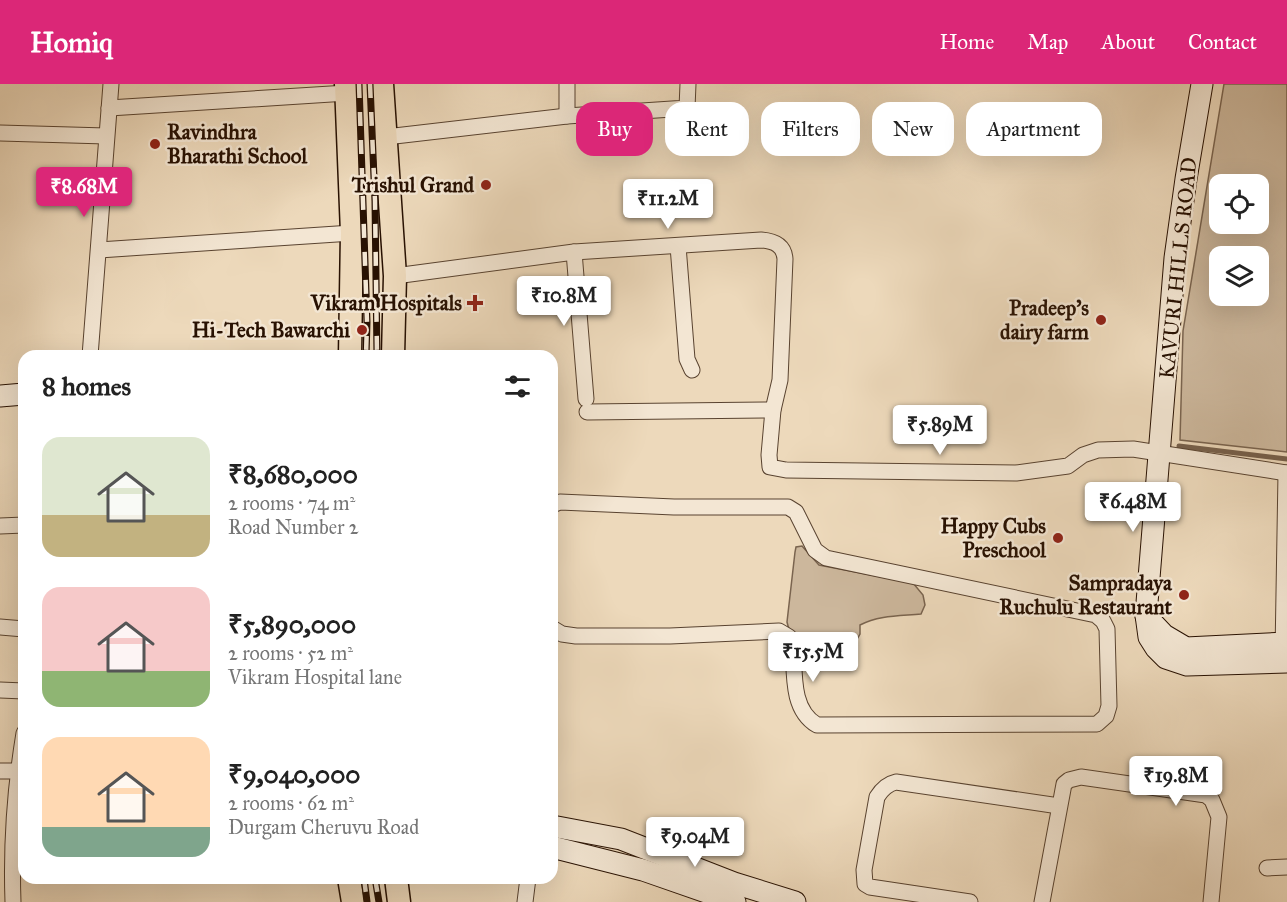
<!DOCTYPE html>
<meta charset="utf-8">
<style>
:root{--surface:#fff;--page:#f6f6f6;--text:#222;--muted:#767676;--accent:#db2777}
body{margin:0;font-family:"IM FELL Great Primer",serif;background:var(--page);color:var(--text);height:100vh;display:flex;flex-direction:column;font-size:22px;white-space:nowrap}
*{box-sizing:border-box;margin:0}
p{font-size:20px;color:var(--muted)}
.icon{flex:none;width:33px;height:33px;fill:none;stroke:currentColor;stroke-width:2;stroke-linecap:round;stroke-linejoin:round}
.map{position:relative;flex:1;overflow:hidden}
.side{position:absolute;left:18px;top:266px;width:540px;height:534px;display:flex;flex-direction:column;background:var(--surface);border-radius:18px;box-shadow:0 6px 24px #0002}
.side>*{flex:none}
.hud{position:absolute;left:576px;top:18px;width:570px;height:54px;display:flex;gap:12px}
.controls{position:absolute;left:1209px;top:90px;display:grid;gap:12px}
.controls a{display:grid;place-items:center;width:60px;height:60px;border-radius:12px;background:var(--surface);box-shadow:0 6px 24px #0002;font-size:30px}
.price{position:absolute;translate:-50% -51px;padding:0 14px;border-radius:6px;background:#fff;color:#222;font-size:20px;line-height:39px;filter:drop-shadow(0 2px 3px #0008)}
.price::after{content:'';position:absolute;left:50%;top:36px;width:18px;height:14px;margin-left:-9px;background:inherit;clip-path:polygon(0 0,100% 0,50% 100%)}
.price.on{background:var(--accent);color:#fff}
ul{padding:0;list-style:none}
li{display:flex;align-items:center;gap:18px;height:150px;padding:0 24px}
li span{display:grid;place-items:center;flex:none;width:168px;height:120px;border-radius:18px;color:#555}
li>.icon{margin-inline-start:auto}
span .icon{width:72px;height:72px;fill:#fffc;stroke-width:1}
li b{font-size:26px}
h2{display:flex;justify-content:space-between;align-items:center;height:72px;padding:0 24px;font-size:26px}
.tag{padding:0 21px;border-radius:18px;background:var(--surface);box-shadow:0 6px 24px #0002;font-size:21px;line-height:54px}
.tag.on{background:var(--accent);color:#fff}
header{display:flex;align-items:center;gap:36px;box-sizing:border-box;height:84px;padding:0 30px;background:var(--accent);color:#fff}
header strong{font-size:28px}
nav{display:flex;gap:33px;margin-inline-start:auto;font-size:21px}
.map>svg:first-child{display:block}
.green{fill:#ccb79c;stroke:#7a644f;stroke-width:1.5;fill-rule:evenodd}
.lines{fill:none;stroke-linecap:round;stroke-linejoin:round}
.stream{stroke:#76604b;stroke-width:5}
.street-casing{stroke:#594330;stroke-width:17}
.secondary-casing{stroke:#281102;stroke-width:23}
.primary-casing{stroke:#281102;stroke-width:25}
.street{stroke:#f3e6d3;stroke-width:15}
.secondary{stroke:#f3e6d3;stroke-width:21}
.primary{stroke:#edd9bb;stroke-width:22}
.rail-casing{stroke:#281102;stroke-width:7}
.rail{stroke:#f3e6d3;stroke-width:4.5;stroke-dasharray:14;stroke-linecap:butt}
.poi-dot{fill:#8f2418;stroke:#f3e6d3;stroke-width:2}
.labels{text-anchor:middle;dominant-baseline:central;stroke-width:5;stroke-linejoin:round;paint-order:stroke}
.poi-label{font-size:21px;font-weight:bold;fill:#281102;stroke:#f3e6d3;text-anchor:end}
.street-label{font-size:21px;fill:#281102;stroke:#f3e6d3}
</style>
<header>
<strong>Homiq</strong>
<nav><a>Home</a><a>Map</a><a>About</a><a>Contact</a></nav>
</header>
<div class="map">
<svg width="1287" height="818" viewBox="0 0 1287 818">
<rect width="100%" height="100%" fill="#edd9bb"/>
<filter id="stains"><feTurbulence type="fractalNoise" baseFrequency=".00333" numOctaves="4"/><feColorMatrix values="0 0 0 0 .2 0 0 0 0 .09 0 0 0 0 .02 0 0 0 .5 -.17"/></filter>
<radialGradient id="worn" r=".72"><stop offset=".6" stop-color="#630" stop-opacity="0"/><stop offset="1" stop-color="#630" stop-opacity=".3"/></radialGradient>
<g class="green">
<path d="M1224 0H1287V368L1180 356 1183 247ZM1220 100H1258V140H1220ZM1220 172H1258V212H1220Z"/>
<path d="M802 462 819 481 913 499 923 511 925 521 921 530C900 532 879 531 860 541V550L856 557C834 561 792 567 787 538L795 468 796 463Z"/>
</g>
<g class="lines">
<path class="stream" d="M1179 362 1287 375"/>
<defs>
<g id="street">
<path d="M567 0V32"/>
<path d="M109 24 347 9"/>
<path d="M0 49 106 52"/>
<path d="M386 53 567 32 687 24 688 0"/>
<path d="M678 162 687 275 692 286"/>
<path d="M99 166 352 149"/>
<path d="M574 168 586 315"/>
<path d="M395 192 574 168 761 156C774 157 784 161 785 175L780 296 773 326 769 371 770 383 786 386 1016 389 1068 382 1083 371 1098 366 1133 365 1287 389"/>
<path d="M90 272 111 0"/>
<path d="M587 328 773 326"/>
<path d="M552 421 560 418 674 423H788L796 428 815 466 826 474 1096 531 1103 537 1107 545 1109 622 1106 632 1097 640 817 641C790 625 795 587 793 559L789 553 779 547 670 552H576L562 550 552 544"/>
<path d="M0 442 24 441"/>
<path d="M0 543 24 545"/>
<path d="M1283 569 1286 389"/>
<path d="M0 606 24 607"/>
<path d="M0 687H18"/>
<path d="M1267 784 1287 783"/>
<path d="M13 818C11 762 15 704 24 649"/>
<path d="M525 818 528 794"/>
<path d="M970 818 870 803 865 800 864 786 877 713C882 705 887 700 896 698L1059 722"/>
<path d="M1042 818 1064 700 1069 696 1081 693 1206 711 1212 716 1219 733 1211 818"/>
</g>
<g id="secondary">
<path d="M1202 0 1186 95 1175 174 1146 531 1149 553 1156 564 1166 574 1187 581 1287 578"/>
<path d="M0 312 24 310"/>
<path d="M1146 532 1164 551 1186 564 1287 559"/>
<path d="M552 742 621 755 734 799 795 818"/>
<path d="M552 763 643 786 735 818"/>
</g>
<g id="primary">
<path d="M346 0 352 149 350 272"/>
<path d="M382 0 395 192 393 272"/>
<path d="M349 794 353 818"/>
<path d="M396 794 399 818"/>
</g>
</defs>
<use href="#street" class="street-casing"/>
<use href="#secondary" class="secondary-casing"/>
<use href="#primary" class="primary-casing"/>
<use href="#street" class="street"/>
<use href="#secondary" class="secondary"/>
<use href="#primary" class="primary"/>
<defs>
<g id="rail">
<path d="M359 0 367 238 366 272"/>
<path d="M370 0 375 117 377 272"/>
<path d="M364 794 367 818"/>
<path d="M375 794 379 818"/>
</g>
</defs>
<use href="#rail" class="rail-casing"/>
<use href="#rail" class="rail"/>
</g>
<g class="poi-dot">
<circle cx="155" cy="60" r="6"/>
<circle cx="486" cy="101" r="6"/>
<path d="M472 210h6v6h6v6h-6v6h-6v-6h-6v-6h6z"/>
<circle cx="1101" cy="236" r="6"/>
<circle cx="362" cy="246" r="6"/>
<circle cx="1058" cy="454" r="6"/>
<circle cx="1184" cy="511" r="6"/>
</g>
<g class="labels">
<g class="poi-label">
<text x="167" y="48" text-anchor="start">Ravindhra<tspan x="167" dy="24">Bharathi School</tspan></text>
<text x="474" y="101">Trishul Grand</text>
<text x="462" y="219">Vikram Hospitals</text>
<text x="1089" y="224">Pradeep's<tspan x="1089" dy="24">dairy farm</tspan></text>
<text x="350" y="246">Hi-Tech Bawarchi</text>
<text x="1046" y="442">Happy Cubs<tspan x="1046" dy="24">Preschool</tspan></text>
<text x="1172" y="499">Sampradaya<tspan x="1172" dy="24">Ruchulu Restaurant</tspan></text>
</g>
<g class="street-label">
<text transform="translate(1178 184) rotate(-84)">KAVURI HILLS ROAD</text>
</g>
</g>
<rect width="100%" height="100%" filter="url(#stains)"/>
<rect width="100%" height="100%" fill="url(#worn)"/>
</svg>
<div class="controls">
<a><svg class="icon" aria-label="locate" viewBox="0 0 24 24"><circle cx="12" cy="12" r="6"/><path d="M12 2v4M12 18v4M2 12h4M18 12h4"/></svg></a>
<a><svg class="icon" aria-label="layers" viewBox="0 0 24 24"><path d="M12 4l9 5-9 5-9-5zM3 14l9 5 9-5"/></svg></a>
</div>
<b class="price on" style="left:84px;top:134px">₹8.68M</b>
<b class="price" style="left:668px;top:146px">₹11.2M</b>
<b class="price" style="left:564px;top:243px">₹10.8M</b>
<b class="price" style="left:940px;top:372px">₹5.89M</b>
<b class="price" style="left:1133px;top:449px">₹6.48M</b>
<b class="price" style="left:813px;top:599px">₹15.5M</b>
<b class="price" style="left:1176px;top:723px">₹19.8M</b>
<b class="price" style="left:695px;top:784px">₹9.04M</b>
<div class="hud">
<a class="tag on">Buy</a>
<a class="tag">Rent</a>
<a class="tag">Filters</a>
<a class="tag">New</a>
<a class="tag">Apartment</a>
</div>
<section class="side">
<h2>8 homes<svg class="icon" aria-label="filters" viewBox="0 0 24 24"><path d="M4 7h16M4 17h16"/><circle cx="9" cy="7" r="2"/><circle cx="15" cy="17" r="2"/></svg></h2>
<ul>
<li><span style="background:linear-gradient(#dfe7d0 65%,#c2b280 0)"><svg class="icon" aria-label="home" viewBox="0 0 24 24"><path d="M3 11l9-7 9 7M6 9v11h12V9"/></svg></span><div><b>₹8,680,000</b><p>2 rooms · 74 m²</p><p>Road Number 2</p></div></li>
<li><span style="background:linear-gradient(#f6c9c9 70%,#8fb573 0)"><svg class="icon" aria-label="home" viewBox="0 0 24 24"><path d="M3 11l9-7 9 7M6 9v11h12V9"/></svg></span><div><b>₹5,890,000</b><p>2 rooms · 52 m²</p><p>Vikram Hospital lane</p></div></li>
<li><span style="background:linear-gradient(#ffd9b3 75%,#7fa58c 0)"><svg class="icon" aria-label="home" viewBox="0 0 24 24"><path d="M3 11l9-7 9 7M6 9v11h12V9"/></svg></span><div><b>₹9,040,000</b><p>2 rooms · 62 m²</p><p>Durgam Cheruvu Road</p></div></li>
</ul>
</section>
</div>
